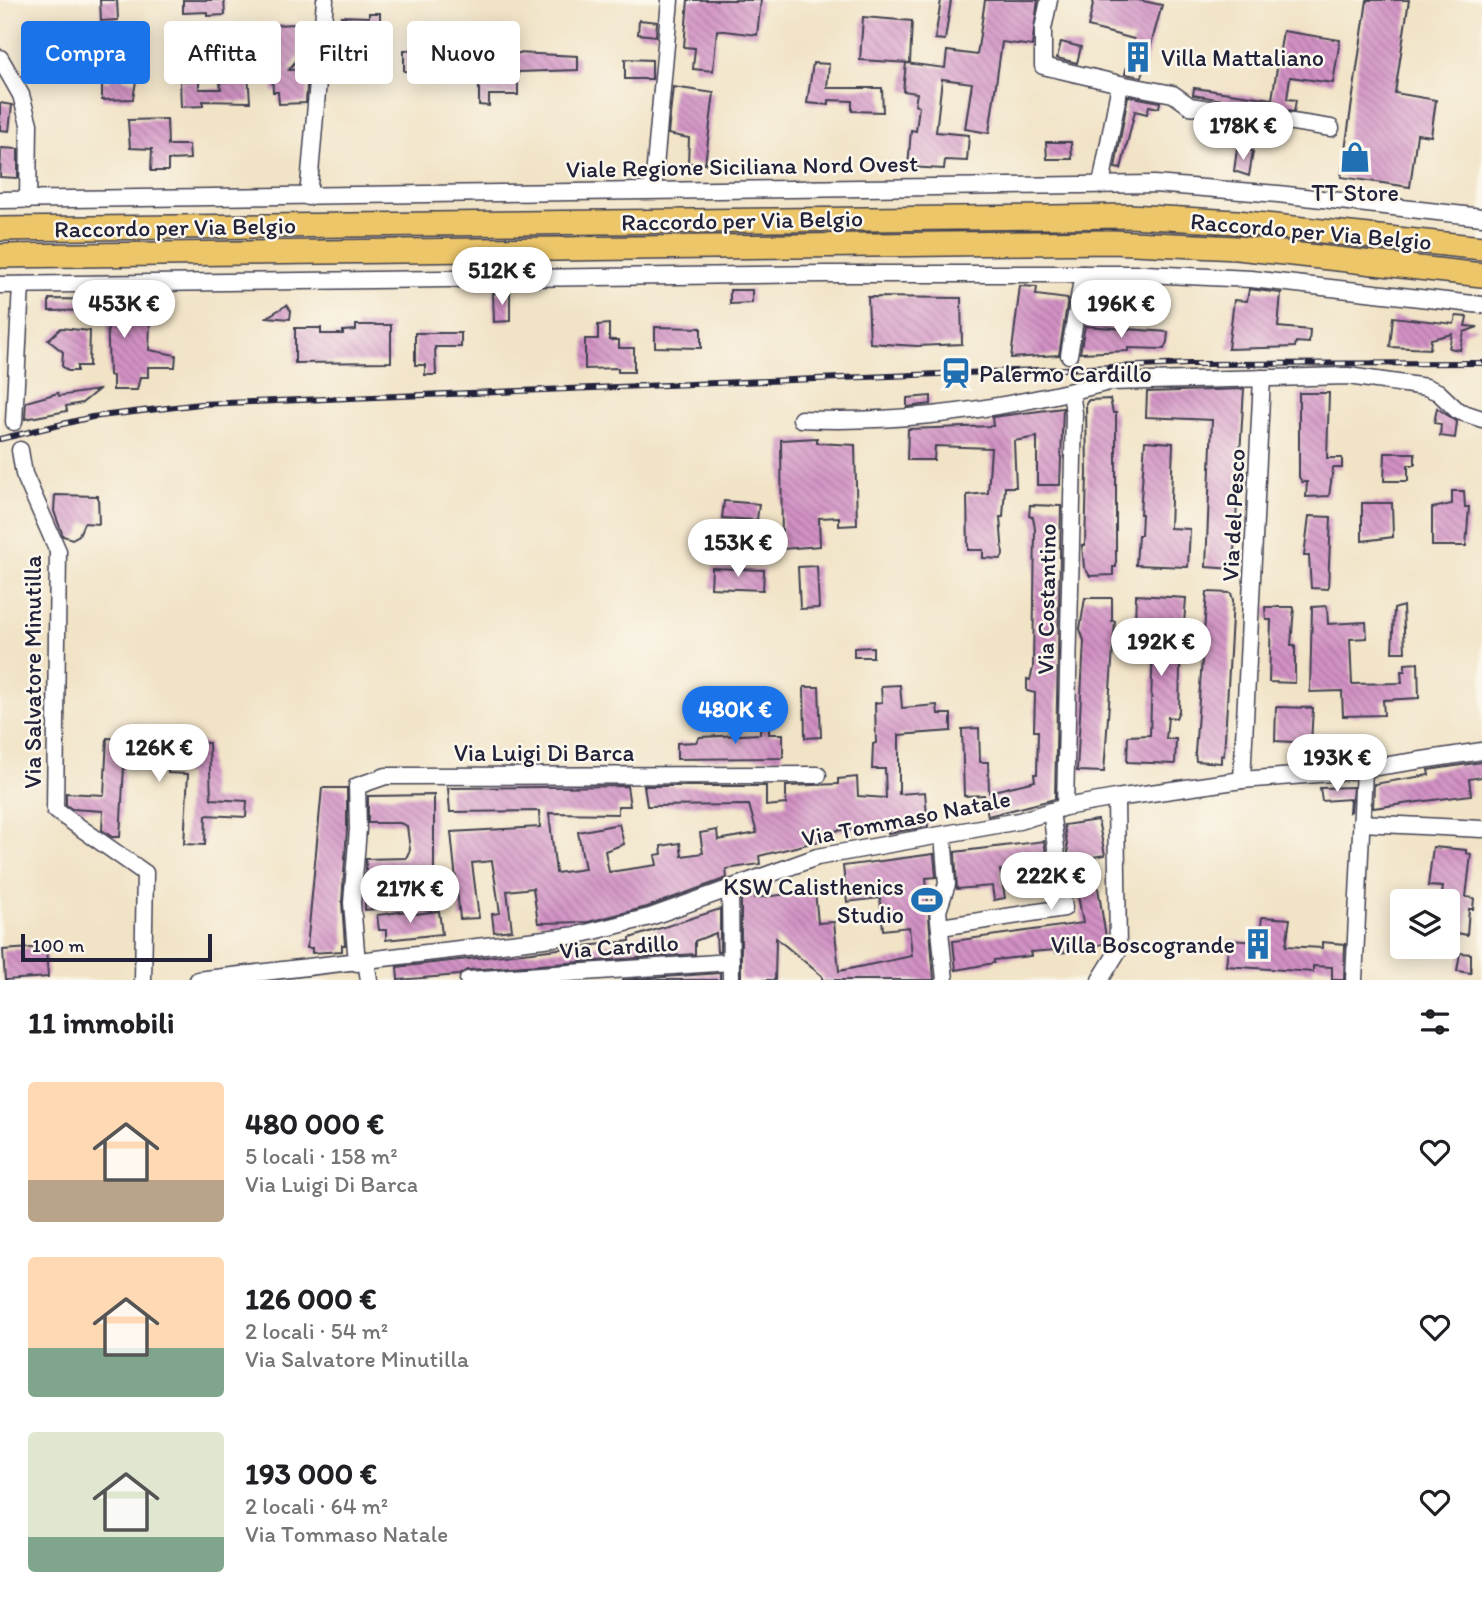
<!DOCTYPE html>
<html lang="it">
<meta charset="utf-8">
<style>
:root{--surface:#fff;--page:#f6f6f6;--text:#202124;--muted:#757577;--accent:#1a73e8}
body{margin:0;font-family:Itim,sans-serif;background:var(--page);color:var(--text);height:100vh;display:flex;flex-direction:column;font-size:26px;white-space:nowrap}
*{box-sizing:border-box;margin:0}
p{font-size:23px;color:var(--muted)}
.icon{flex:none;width:38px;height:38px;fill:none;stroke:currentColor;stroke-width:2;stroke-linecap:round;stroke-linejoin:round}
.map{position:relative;height:980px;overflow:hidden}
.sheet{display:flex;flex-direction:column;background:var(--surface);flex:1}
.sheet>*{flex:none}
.hud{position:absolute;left:21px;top:21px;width:700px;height:63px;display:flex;gap:14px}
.buttons{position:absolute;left:1390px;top:889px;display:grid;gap:14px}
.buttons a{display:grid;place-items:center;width:70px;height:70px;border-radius:7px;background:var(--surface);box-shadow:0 4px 18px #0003;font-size:35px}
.scale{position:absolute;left:21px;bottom:18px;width:191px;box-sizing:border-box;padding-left:7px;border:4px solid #22223b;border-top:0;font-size:19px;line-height:24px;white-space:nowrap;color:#22223b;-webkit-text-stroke:5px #fbf7ec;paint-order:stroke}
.price{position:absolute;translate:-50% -60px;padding:0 16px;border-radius:24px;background:#fff;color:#222;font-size:23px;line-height:46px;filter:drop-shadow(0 2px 4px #0008)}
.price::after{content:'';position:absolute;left:50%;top:42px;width:21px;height:16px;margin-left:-10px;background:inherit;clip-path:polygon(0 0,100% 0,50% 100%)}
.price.selected{background:var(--accent);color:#fff}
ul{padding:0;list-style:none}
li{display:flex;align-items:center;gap:21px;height:175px;padding:0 28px}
li span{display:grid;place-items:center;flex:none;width:196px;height:140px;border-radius:7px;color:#555}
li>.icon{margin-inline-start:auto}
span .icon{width:84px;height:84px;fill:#fffc;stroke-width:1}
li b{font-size:30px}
h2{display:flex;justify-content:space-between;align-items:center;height:84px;padding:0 28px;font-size:30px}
.chip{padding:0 24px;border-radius:7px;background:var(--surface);box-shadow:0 4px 18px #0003;font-size:24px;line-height:63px}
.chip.selected{background:var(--accent);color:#fff}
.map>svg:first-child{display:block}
.building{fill:url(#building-back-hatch)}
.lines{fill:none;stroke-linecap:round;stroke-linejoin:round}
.minor-casing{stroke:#413f50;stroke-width:19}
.highway-casing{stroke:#413f50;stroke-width:26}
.minor{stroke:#fff;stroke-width:16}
.highway{stroke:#ecc669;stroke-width:23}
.rail-casing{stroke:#22223b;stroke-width:6}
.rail{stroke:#fbf7ec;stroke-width:3.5;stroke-dasharray:10;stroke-linecap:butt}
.labels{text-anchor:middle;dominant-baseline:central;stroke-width:5;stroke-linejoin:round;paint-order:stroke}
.poi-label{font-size:24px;fill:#22223b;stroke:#fbf7ec;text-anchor:start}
.street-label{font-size:24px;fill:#22223b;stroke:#fbf7ec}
</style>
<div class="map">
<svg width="1482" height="980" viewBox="0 0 1482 980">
<defs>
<pattern id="building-back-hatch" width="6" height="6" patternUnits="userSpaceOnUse" patternTransform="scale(1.75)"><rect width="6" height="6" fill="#d291c4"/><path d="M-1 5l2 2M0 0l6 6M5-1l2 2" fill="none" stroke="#aa76a0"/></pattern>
</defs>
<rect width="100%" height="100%" fill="#fbf7ec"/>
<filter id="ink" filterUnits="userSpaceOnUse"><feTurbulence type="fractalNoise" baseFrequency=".0143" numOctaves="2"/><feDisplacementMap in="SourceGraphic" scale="14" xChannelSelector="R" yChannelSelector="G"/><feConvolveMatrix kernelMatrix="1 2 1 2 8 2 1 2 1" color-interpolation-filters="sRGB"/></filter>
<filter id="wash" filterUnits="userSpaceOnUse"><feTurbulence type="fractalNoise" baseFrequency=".00686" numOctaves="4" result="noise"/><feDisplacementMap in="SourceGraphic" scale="28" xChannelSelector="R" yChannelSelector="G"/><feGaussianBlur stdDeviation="1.57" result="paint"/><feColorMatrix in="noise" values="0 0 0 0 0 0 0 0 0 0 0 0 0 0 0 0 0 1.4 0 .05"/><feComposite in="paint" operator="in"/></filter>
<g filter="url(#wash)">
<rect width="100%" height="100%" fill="#f1e3c6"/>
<g id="blocks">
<g class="building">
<path d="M100 0H117L118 20 101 21Z"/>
<path d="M183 0H224L225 15 207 16V12L183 13Z"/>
<path d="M688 0H761L757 35 717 30 713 71 693 69 695 48 684 47Z"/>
<path d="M941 0H951L945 40 935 39Z"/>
<path d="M985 0H1038L1032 46 1002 42 989 133 965 129 972 83 942 79 936 132 969 135 967 161 945 160 944 169 908 167 911 130 916 131 919 106 915 105 917 93 903 91 906 63 945 68 947 51 977 55Z"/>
<path d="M1094 0H1138L1162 5 1142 77 1125 74 1134 39 1088 27Z"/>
<path d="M1367 0H1409L1395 93 1436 100 1431 136 1417 134 1410 187 1341 177Z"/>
<path d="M369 13H380V42L347 40 341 16 369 17Z"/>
<path d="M863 17 912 21 910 63 860 60Z"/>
<path d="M639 20 657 22 656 36 638 34Z"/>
<path d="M296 24 299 56 289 70 308 69 306 103 279 104 278 92H273L272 73 274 25Z"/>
<path d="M1283 31 1340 40 1333 83 1290 77 1287 99 1296 100 1294 112 1193 95 1194 88 1272 99Z"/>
<path d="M1061 42 1081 47 1077 63 1057 58Z"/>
<path d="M404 50H430V72L404 71Z"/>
<path d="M241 51 242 74 248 73 250 102 203 101V106L181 107 180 81 199 80V89H221L220 82H226L225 52Z"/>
<path d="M516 53 578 56V70L518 72V95H489V106L479 105V74H482V65H487V55Z"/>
<path d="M625 59 652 60V79H625Z"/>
<path d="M813 63 829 64 827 88H882L883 112 852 111V101L829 100V105L807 103Z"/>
<path d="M111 76H123V79L136 81 133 99 102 100V81H111Z"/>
<path d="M673 87 714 93 705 164 688 163 689 138 668 134Z"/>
<path d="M1128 96 1160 102 1159 108 1149 106 1147 114 1135 111 1121 169 1115 168Z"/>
<path d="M0 103 12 105 9 131 0 130Z"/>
<path d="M167 119 168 145H189L190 159 168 160V171H151L152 149 130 148 128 120Z"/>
<path d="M1238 124 1266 129 1265 142 1245 139 1246 131 1237 129Z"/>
<path d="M1046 142H1071L1072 159H1047Z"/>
<path d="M1 148 18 149V178L0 177Z"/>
<path d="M1237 149 1253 151 1249 176 1234 171Z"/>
<path d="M1020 286 1037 287 1036 295 1068 299 1059 355 1011 358Z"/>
<path d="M1249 289 1281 293 1278 327 1310 330 1309 343 1296 342 1295 347 1228 349 1234 300 1247 301Z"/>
<path d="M730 290H752V303L730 304Z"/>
<path d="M510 292V321L494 322 493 293Z"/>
<path d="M151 294 149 350 176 355 175 367H148V377H140L137 390H113V376L109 375 107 310 49 311V299L119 300V319L139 320 140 295Z"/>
<path d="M868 297 961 298 962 344 917 346 870 343Z"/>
<path d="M287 305 291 311 290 319 267 317Z"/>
<path d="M1456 316 1467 317 1465 326 1478 327 1464 332 1460 350 1449 348 1452 334 1431 339 1430 349 1390 347 1393 317 1454 324Z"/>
<path d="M609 324V340H619V348H634V372H618V368L585 369V339H598V325Z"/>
<path d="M356 325H391V362L295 363V328H321V334H343V331L356 330Z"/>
<path d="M1085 326 1168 332 1167 342 1164 349 1128 348V351L1080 353Z"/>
<path d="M655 327 701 328V348L655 347Z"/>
<path d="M61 328 90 331 89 366H77V371H68L62 366 63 352 48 340Z"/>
<path d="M415 333H461V347H435L436 375H425V365H415Z"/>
<path d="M1244 389 1233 569 1206 567 1212 420 1146 417 1147 392Z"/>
<path d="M98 390 82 403 66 406 67 411 25 419 26 402 58 393 59 396Z"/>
<path d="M1299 393H1329L1327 458H1342V468H1333L1329 496 1306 497 1307 482H1302L1299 477Z"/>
<path d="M931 396V404L907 407V398Z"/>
<path d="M1110 399 1113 413H1116V567H1113V575L1090 576 1084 567 1082 545H1085L1087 474 1086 403 1089 400Z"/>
<path d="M1063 408 1060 485H1037V437L1014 441 1016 487H1005L1003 517H1000L1003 555 1001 559 983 558V550H968L967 495 988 493 991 448 935 446 934 460H907L908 429 993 426 992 417Z"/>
<path d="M1437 408 1457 422 1455 438 1440 436 1441 424 1434 423Z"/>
<path d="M817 438V443L855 445 857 525 839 526V517L819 518 820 546 782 549 781 440Z"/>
<path d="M1145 441 1173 443 1170 528 1190 529 1188 567 1136 565 1138 535H1141L1142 514H1140Z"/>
<path d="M1385 453H1415V465H1408V481H1384Z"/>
<path d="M1452 491H1464L1465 507H1469L1466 546H1432V508L1452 504Z"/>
<path d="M55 495 98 496 99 524 84 523 79 535 72 539 63 536 54 511Z"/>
<path d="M724 501 759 504 757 520 722 518Z"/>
<path d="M1362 503H1392L1393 537 1362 541Z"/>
<path d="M1030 505 1061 506 1055 799 988 816 984 795 964 796 962 729 979 728 980 762H988L989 792 1035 781 1034 774H1037L1038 731H1034L1035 693 1027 691V679L1030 680 1033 668 1035 529 1033 517 1029 516Z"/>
<path d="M1309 516 1331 517 1328 589 1311 588 1309 556H1304Z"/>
<path d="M817 566 819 608 800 609 798 567Z"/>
<path d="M712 568 764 570 763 590 711 588Z"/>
<path d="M1207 592 1231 593 1233 600 1224 756 1221 755V763L1196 761 1195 753Z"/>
<path d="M1136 595 1186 598 1184 624H1181L1179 711 1176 718 1168 717 1166 739H1176L1175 764 1127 762 1128 736 1150 735 1153 644H1156L1157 622 1135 621Z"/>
<path d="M1085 598H1112V621H1115L1104 772 1077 771 1084 641 1080 629Z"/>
<path d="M1327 606 1328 624 1366 622 1367 638 1350 639 1352 684 1402 683 1401 671H1405V664L1418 663 1419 698 1383 700 1384 715 1343 716 1342 691 1310 692 1312 607Z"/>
<path d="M1403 606 1405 652H1392L1394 609Z"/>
<path d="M1265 607H1294L1291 645H1295V683L1269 682 1271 620H1266Z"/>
<path d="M873 647V657H854V648Z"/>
<path d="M900 685 902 708 937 705 938 714H951V731L899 735V794L925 792 928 827 888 833V826L832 831V838L759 856 760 864 726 869 727 878 647 907 588 922 538 923 533 888 507 891 512 930 494 932 492 914 500 913 492 861 472 863 479 918 460 919 451 832 540 827 539 811 450 812 448 788 627 786 630 806H618V814L549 813 556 873 585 869 578 832 619 824 624 844 605 851 609 872 657 865 655 855 662 854 661 846 680 843 682 856 703 853 700 833 717 830 718 840 757 833 749 805 647 806 644 786H766V806L786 804V786L838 784V779L857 777 858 796 886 798 885 769H872L873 744 876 743 875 703 882 702 881 686Z"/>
<path d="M804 687H819L821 737 805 738Z"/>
<path d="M1276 707 1313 708 1311 743 1275 741Z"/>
<path d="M761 714H769V734H783V758L677 759V743L696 742 700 737 760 734Z"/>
<path d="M107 738 209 743 211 799 247 801 246 817 206 815 205 845 184 844 188 774 168 773V768L124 766 120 837H112L102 830 103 811 72 809 66 805V793L104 795Z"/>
<path d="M1482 762V777L1469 779 1471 795 1373 808 1374 784 1429 775 1428 770Z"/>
<path d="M1353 787 1351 811 1349 812 1350 799 1322 801 1320 788Z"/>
<path d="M322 788H347V829L342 902 345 945H342V951L312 953V948H307Z"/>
<path d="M434 795V885L382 884 385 908 365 910 366 859 406 858 410 850 407 826 400 823H368V796Z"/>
<path d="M1098 820 1105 855 1093 857 1107 943 1068 952 1056 953V950L1030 952 1031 956 994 960V963L956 970 953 941 1083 923 1076 884 1073 885 1064 825Z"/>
<path d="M1044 841 1048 864 1000 870 1005 898 994 900 992 886 957 889 955 852Z"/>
<path d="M1433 847 1466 850V853L1471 854 1466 897 1474 898 1473 909H1469L1467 935 1447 931V901H1441L1443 887 1428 886Z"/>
<path d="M934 854 936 877 926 878 934 980H822V976L776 938 775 980H741V899L755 893V898L815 891 818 923 834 922 839 971 912 956 909 927 883 930 880 898 847 902 843 866Z"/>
<path d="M720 909V952H717L716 933 695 941V954L467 970 459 975 398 980 397 967 630 941V938Z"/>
<path d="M414 910V914L439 911 442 934 386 940V930H379L377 915Z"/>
<path d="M1262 917 1290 919 1286 946 1322 948V942L1345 944 1344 980H1332V967L1313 966V972L1226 966 1229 940 1259 942Z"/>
<path d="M46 947 48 977 5 980 3 950Z"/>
<path d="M1460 953 1471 954V973L1457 971Z"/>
<path d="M720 973V980H622Z"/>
</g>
</g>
</g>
<g filter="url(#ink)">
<use href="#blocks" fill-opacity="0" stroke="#413f50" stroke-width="2"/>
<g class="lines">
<defs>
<g id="minor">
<path d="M1049 0 1043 29V66L1120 84 1101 185"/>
<path d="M0 58 21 95 29 124 28 200"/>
<path d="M1120 84 1173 94 1190 106 1331 128"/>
<path d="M653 189 670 0"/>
<path d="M308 197 325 0"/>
<path d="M0 200 1154 184 1278 194 1482 217"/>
<path d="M0 285 824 274H1145L1251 279 1482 305"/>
<path d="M1069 355 1083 274"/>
<path d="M801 419C905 424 1009 408 1109 382L1348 376 1426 387 1438 392 1458 411 1482 419"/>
<path d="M14 422 21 285"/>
<path d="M20 450 24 474 58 551 55 810 145 873 143 980"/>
<path d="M1242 780 1262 378"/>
<path d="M1065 807 1074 413 1071 392"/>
<path d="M1361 823 1482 829"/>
<path d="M943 835 947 884 938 911 945 980"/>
<path d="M730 888 731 980"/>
<path d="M941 927 1064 908 1051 811"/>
<path d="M366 961 369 980"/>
<path d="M357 963 352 903 358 829 357 786 386 776 818 775"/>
<path d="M198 980 578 935 650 917 817 857 1019 821 1065 807 1116 798 1242 780 1343 772 1482 751"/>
<path d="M468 980 731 962"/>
<path d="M1100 980 1118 951 1116 798"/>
<path d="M1354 980 1364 769"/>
</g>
<g id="highway">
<path d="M0 229 1129 216 1237 222 1482 248"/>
<path d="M0 256 1112 242 1237 248 1482 275"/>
</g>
</defs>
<use href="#minor" class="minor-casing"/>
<use href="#highway" class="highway-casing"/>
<use href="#minor" class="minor"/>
<use href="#highway" class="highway"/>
<defs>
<path id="rail" d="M0 439 92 417 200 404 1188 364 1482 363"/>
</defs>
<use href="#rail" class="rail-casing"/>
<use href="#rail" class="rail"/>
</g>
</g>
<defs>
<symbol id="building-bare" viewBox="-9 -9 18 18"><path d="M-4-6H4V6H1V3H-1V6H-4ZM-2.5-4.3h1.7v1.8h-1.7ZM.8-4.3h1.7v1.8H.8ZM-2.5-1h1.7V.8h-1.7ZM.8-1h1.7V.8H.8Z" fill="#1f6fb2" stroke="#fbf7ec" stroke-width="2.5" paint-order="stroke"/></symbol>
<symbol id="shop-bare" viewBox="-9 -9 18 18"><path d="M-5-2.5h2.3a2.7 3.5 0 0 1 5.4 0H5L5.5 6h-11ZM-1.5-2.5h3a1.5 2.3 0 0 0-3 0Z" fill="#1f6fb2" stroke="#fbf7ec" stroke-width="2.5" paint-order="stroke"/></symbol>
<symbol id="station-bare" viewBox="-9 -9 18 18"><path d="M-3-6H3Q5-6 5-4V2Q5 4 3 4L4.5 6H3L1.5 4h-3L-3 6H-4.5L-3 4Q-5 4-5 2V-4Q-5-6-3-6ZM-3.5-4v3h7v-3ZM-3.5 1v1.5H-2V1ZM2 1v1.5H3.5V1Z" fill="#1f6fb2" stroke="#fbf7ec" stroke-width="2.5" paint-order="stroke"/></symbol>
<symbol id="stadium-bare" viewBox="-9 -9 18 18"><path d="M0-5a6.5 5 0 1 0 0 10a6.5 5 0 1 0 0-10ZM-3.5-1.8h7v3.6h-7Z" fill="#1f6fb2" stroke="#fbf7ec" stroke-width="2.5" paint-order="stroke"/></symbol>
</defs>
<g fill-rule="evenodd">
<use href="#building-bare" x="1116" y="35" width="44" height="44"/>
<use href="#shop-bare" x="1333" y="135" width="44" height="44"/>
<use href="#station-bare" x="934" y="351" width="44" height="44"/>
<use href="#stadium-bare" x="905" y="878" width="44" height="44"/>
<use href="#building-bare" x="1236" y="922" width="44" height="44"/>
</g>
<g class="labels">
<g class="poi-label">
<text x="1161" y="57">Villa Mattaliano</text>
<text x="1355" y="192" text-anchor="middle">TT Store</text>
<text x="979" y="373">Palermo Cardillo</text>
<text x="904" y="886" text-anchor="end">KSW Calisthenics<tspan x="904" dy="28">Studio</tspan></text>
<text x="1235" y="944" text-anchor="end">Villa Boscogrande</text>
</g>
<g class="street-label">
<text transform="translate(742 166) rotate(-1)">Viale Regione Siciliana Nord Ovest</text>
<text transform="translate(742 220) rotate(-1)">Raccordo per Via Belgio</text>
<text transform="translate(175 227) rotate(-1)">Raccordo per Via Belgio</text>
<text transform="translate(1311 231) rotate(5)">Raccordo per Via Belgio</text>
<text transform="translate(1233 515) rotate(-87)">Via del Pesco</text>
<text transform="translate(1046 599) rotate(-89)">Via Costantino</text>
<text transform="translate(32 672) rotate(-90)">Via Salvatore Minutilla</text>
<text x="544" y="752">Via Luigi Di Barca</text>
<text transform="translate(906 818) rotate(-11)">Via Tommaso Natale</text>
<text transform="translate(619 946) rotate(-4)">Via Cardillo</text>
</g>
</g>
</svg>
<div class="buttons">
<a><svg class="icon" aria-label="layers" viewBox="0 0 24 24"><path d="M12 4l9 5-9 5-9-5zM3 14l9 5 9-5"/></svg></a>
</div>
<div class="scale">100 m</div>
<b class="price" style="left:1243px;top:162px">178K €</b>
<b class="price" style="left:502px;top:307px">512K €</b>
<b class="price" style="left:124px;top:340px">453K €</b>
<b class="price" style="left:1121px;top:340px">196K €</b>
<b class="price" style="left:738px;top:579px">153K €</b>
<b class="price" style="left:1161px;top:678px">192K €</b>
<b class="price selected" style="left:735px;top:746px">480K €</b>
<b class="price" style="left:159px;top:784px">126K €</b>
<b class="price" style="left:1337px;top:794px">193K €</b>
<b class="price" style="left:1051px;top:912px">222K €</b>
<b class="price" style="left:410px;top:925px">217K €</b>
<div class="hud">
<a class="chip selected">Compra</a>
<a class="chip">Affitta</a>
<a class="chip">Filtri</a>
<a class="chip">Nuovo</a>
</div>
</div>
<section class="sheet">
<h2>11 immobili<svg class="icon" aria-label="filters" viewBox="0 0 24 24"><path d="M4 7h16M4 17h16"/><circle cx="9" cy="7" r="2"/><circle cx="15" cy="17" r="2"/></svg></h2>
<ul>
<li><span style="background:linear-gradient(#ffd9b3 70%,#b9a48a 0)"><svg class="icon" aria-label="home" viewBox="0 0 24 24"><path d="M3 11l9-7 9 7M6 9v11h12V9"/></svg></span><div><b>480 000 €</b><p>5 locali · 158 m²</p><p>Via Luigi Di Barca</p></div><svg class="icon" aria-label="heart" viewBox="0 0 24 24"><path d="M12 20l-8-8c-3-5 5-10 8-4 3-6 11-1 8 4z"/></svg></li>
<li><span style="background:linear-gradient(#ffd9b3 65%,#7fa58c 0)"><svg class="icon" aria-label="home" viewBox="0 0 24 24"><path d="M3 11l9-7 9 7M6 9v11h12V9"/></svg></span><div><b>126 000 €</b><p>2 locali · 54 m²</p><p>Via Salvatore Minutilla</p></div><svg class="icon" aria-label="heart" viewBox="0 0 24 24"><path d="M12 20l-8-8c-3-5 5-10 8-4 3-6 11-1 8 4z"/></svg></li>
<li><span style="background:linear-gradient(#dfe7d0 75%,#7fa58c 0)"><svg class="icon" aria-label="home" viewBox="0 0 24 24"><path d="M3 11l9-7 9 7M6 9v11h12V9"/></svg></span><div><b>193 000 €</b><p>2 locali · 64 m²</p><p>Via Tommaso Natale</p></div><svg class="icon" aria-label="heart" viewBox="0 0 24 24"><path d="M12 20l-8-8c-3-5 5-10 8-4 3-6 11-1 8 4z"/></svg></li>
</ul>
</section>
